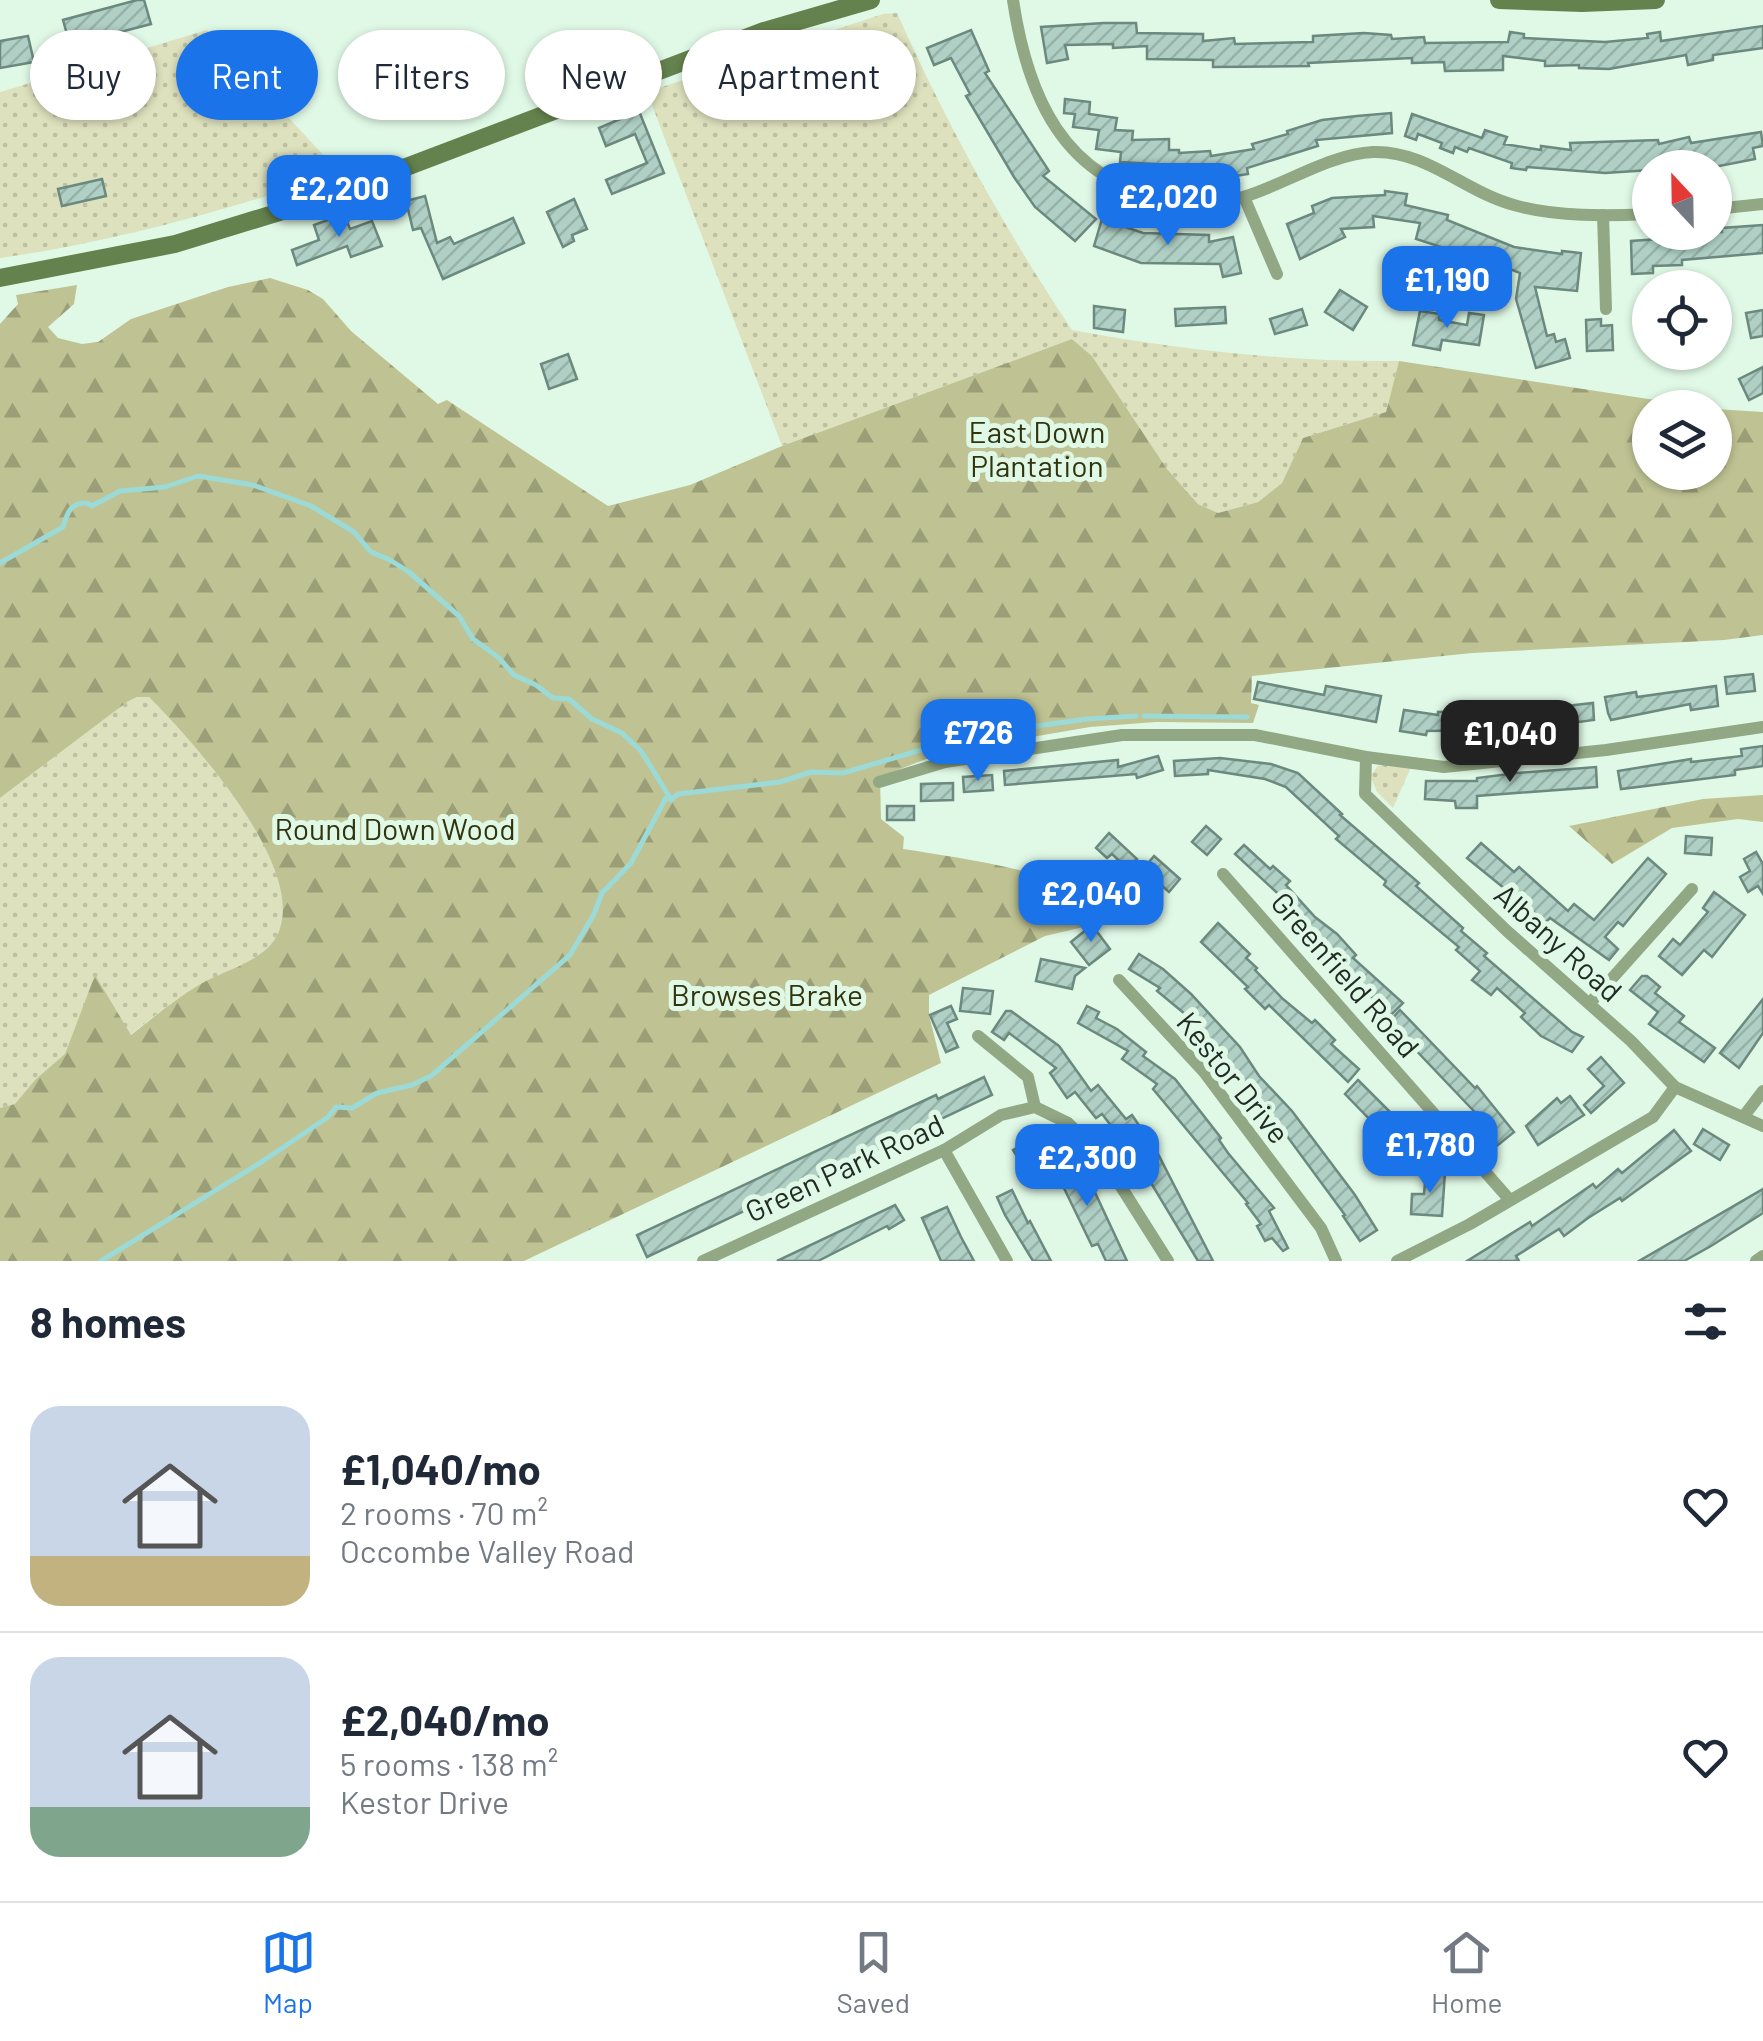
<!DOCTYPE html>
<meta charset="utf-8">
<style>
:root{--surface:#fff;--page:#f6f6f7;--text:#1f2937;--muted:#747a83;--line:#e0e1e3;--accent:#1a73e8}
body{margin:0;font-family:Barlow,sans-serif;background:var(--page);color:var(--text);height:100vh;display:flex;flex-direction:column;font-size:38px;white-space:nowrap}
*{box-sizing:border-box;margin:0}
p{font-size:32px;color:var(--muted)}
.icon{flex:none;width:55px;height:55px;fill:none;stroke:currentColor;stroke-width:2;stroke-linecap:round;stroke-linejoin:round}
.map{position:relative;height:1261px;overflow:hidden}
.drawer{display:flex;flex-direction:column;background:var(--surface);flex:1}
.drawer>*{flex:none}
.guide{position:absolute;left:30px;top:30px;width:1000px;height:90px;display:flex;gap:20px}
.needle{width:65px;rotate:338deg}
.controls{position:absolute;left:1632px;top:150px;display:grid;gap:20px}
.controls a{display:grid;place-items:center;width:100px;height:100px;border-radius:50%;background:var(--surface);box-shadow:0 2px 8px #0004;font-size:50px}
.price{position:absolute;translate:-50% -85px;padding:0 22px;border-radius:20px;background:var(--accent);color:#fff;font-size:32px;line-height:65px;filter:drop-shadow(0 2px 5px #0008)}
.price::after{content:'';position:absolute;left:50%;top:60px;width:30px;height:22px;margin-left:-15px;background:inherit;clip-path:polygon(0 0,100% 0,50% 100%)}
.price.current{background:#222;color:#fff}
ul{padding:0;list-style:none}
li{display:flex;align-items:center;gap:30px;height:250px;padding:0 30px}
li+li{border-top:2px solid var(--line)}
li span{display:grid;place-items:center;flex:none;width:280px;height:200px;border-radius:30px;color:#555}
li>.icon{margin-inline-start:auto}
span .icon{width:120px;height:120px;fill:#fffc;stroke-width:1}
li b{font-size:42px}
h2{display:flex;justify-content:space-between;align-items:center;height:120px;padding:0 30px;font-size:42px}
.chip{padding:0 35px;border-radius:45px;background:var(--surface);box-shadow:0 2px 8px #0004;font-size:35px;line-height:90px}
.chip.current{background:var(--accent);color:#fff}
.dock{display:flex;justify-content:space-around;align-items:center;height:140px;border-top:2px solid var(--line);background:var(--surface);font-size:28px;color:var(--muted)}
.dock a{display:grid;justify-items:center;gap:5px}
.dock .current{color:var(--accent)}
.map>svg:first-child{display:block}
.grass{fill:url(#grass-dots)}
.forest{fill:url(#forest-firs)}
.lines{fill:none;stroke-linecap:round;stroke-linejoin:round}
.stream{stroke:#9bdad7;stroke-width:5}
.building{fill:url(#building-hatch);stroke:#6b897f;stroke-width:2.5}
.street{stroke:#92a783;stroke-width:12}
.secondary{stroke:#64824d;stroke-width:18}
.labels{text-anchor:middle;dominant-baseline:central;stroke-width:10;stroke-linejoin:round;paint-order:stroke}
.park-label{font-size:30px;fill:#32340e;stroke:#e0f9e6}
.street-label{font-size:30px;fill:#212b24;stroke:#e0f9e6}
</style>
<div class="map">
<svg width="1763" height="1261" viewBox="0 0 1763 1261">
<defs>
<pattern id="grass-dots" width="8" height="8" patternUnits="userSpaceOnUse" patternTransform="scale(2.5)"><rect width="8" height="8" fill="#dde1bd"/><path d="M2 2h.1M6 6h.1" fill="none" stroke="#bdc1a2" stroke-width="1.8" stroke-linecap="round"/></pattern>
<pattern id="forest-firs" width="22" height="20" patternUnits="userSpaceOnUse" patternTransform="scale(2.5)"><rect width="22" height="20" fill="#bfc393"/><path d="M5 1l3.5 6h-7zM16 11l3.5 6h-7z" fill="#9b9f78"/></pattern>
<pattern id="building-hatch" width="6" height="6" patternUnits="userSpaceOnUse" patternTransform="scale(2.5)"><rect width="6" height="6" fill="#b0d0c5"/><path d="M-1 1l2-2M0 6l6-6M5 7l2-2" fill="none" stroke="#97b3a9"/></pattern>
</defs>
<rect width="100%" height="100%" fill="#e0f9e6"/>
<g class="grass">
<path d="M897 13C946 123 1005 230 1072 330 1181 350 1288 362 1399 361L1386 412 1303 438 1282 483 1258 502 1218 513 1198 504 1167 469 1092 356 1072 339 782 446 647 92 883 14Z"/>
<path d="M207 30 340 173C229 209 116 242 0 258V92Z"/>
<path d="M142 695 149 697C191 739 322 881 272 943 256 963 227 970 206 982 179 996 154 1016 130 1035L95 976 65 1054 16 1104 0 1108V798L127 702Z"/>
<path d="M1389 763 1411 767 1393 808 1377 792 1370 776 1378 766Z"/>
</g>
<g class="forest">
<path d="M270 278 308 290 323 299 351 331 438 404 447 400 608 506 690 485 782 446 1072 339 1092 356 1167 469 1198 504 1218 513 1258 502 1282 483 1303 438 1386 412 1399 361 1701 407 1650 408V472H1715V409L1763 412V635L1724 640 1472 653 1252 676 1251 703 1259 705 1253 723 1156 722 1090 727 944 752 880 777 881 819 904 837 903 849C970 859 1081 876 1135 915L1045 936 929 995V1015L941 1063 524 1261H0V1108L15 1104 35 1080 65 1054 95 975 131 1035C155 1016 179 996 206 981 227 970 257 962 272 943 321 881 191 739 149 697H137L127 702 0 798V324L18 304 16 295 77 285 74 304 48 327 58 338 82 344 98 342 131 319 228 287Z"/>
<path d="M1763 795V822L1738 819 1672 828 1612 864 1569 826 1703 799Z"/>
</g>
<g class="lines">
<g class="stream">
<path d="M0 563 63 527C67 513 71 502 87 503L92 506 120 491 165 487 198 476 253 485 311 506 354 532 371 552 390 560 409 572 459 616 473 639 498 657 514 675 536 685 553 698 569 699 592 719 622 733 641 751 669 796"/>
<path d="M1144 716 1247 717"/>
<path d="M101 1261 263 1161 328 1117 336 1107 352 1108 377 1093 412 1085 431 1076 570 955 594 914 602 893 631 863 666 798 671 800 678 794 780 782 811 772 843 773 972 735 1087 719 1136 716"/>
</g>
</g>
<g class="building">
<path d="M137 0H144L151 24 70 45 63 20Z"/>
<path d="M1104 23H1136L1137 33 1203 34V41L1234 38 1235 44 1313 42V36L1364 33 1391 35 1392 39 1424 37 1425 43 1508 42 1510 32 1524 34V38L1605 42 1648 38 1647 34 1660 32 1661 41 1763 26V48L1713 55V60L1688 65 1686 55 1609 69 1579 68V65L1545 66V61L1503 56V70L1445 71 1444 62 1412 63V58L1308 63 1309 66 1213 67V60L1147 59V46L1113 48V44L1065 45 1068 59 1047 63 1041 27Z"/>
<path d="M971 30 989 71 985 73 1049 171 1043 176 1096 219 1075 241 1035 207 1014 177 966 96 970 94 951 58 934 65 927 48Z"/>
<path d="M28 36 34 62 0 68V41Z"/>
<path d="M1065 99 1090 102 1089 114 1117 118 1115 130 1133 131 1132 140 1169 139V150H1179V153L1210 151 1211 156 1254 149 1252 144 1288 134 1287 131 1322 120 1357 116 1391 113 1392 133 1316 140 1318 146 1247 168 1248 174 1223 178V175L1188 178 1187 172 1153 175 1154 164 1120 162 1121 152 1096 149 1099 130 1073 127 1075 114 1064 113Z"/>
<path d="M639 111 664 173 612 194 606 180 647 163 635 134 606 146 599 128Z"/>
<path d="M1412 114 1482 138 1485 130 1507 137 1504 144 1541 150V146L1571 150 1570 143 1658 140 1659 144 1689 137 1691 143 1761 132 1763 146 1753 148 1755 159 1709 168H1650V170L1605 173 1527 167 1526 170 1511 168 1512 163 1469 148 1467 152 1455 147 1453 153 1440 148 1442 143 1418 134 1416 140 1405 136Z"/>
<path d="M102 179 106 196 62 206 58 189Z"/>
<path d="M1385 191 1407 194 1405 205 1448 215 1447 220 1514 247 1562 254V251L1581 253 1577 291 1535 287 1547 336 1554 334 1556 342 1565 339 1570 358 1536 368 1516 299 1520 273 1473 254 1472 257 1416 239 1420 223 1373 216 1374 227 1341 229 1345 237 1300 259 1287 224 1314 213 1312 206 1332 198 1385 195Z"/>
<path d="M425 196 437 243 450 237 454 244 513 218 524 243 443 279 421 228 413 230 406 201Z"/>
<path d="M574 199 587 229 572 235 574 241 563 247 547 212Z"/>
<path d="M344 214 350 229 372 221 382 246 351 257 347 246 297 265 292 250 319 240 314 225Z"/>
<path d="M1102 219 1143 233 1209 235V242L1233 237 1241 273 1223 277 1220 264 1141 263 1094 246Z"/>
<path d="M1763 225V253L1682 260V265L1653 266V273L1632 274 1631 241 1659 239V235L1722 232V228Z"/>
<path d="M1340 290 1367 307 1353 330 1325 312Z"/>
<path d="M1094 306 1125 310 1123 332 1094 328Z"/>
<path d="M1225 307 1226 323 1176 326 1175 309Z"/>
<path d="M1302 309 1307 325 1275 334 1270 319Z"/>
<path d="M1763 310V336L1751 338 1746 313Z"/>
<path d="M1420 311 1440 314 1439 320 1467 325 1469 313 1484 315 1479 345 1442 340 1440 350 1413 345Z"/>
<path d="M1601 319V326L1612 325 1613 350 1587 351 1586 320Z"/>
<path d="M568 354 577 379 549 389 541 364Z"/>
<path d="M1763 367V393L1749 400 1739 379Z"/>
<path d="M1753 674 1755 691 1727 694 1725 677Z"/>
<path d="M1258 682 1324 695 1326 686 1381 696 1376 722 1254 699Z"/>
<path d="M1716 686 1718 706 1691 710 1690 704 1611 720 1608 713 1605 697 1636 692 1637 697Z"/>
<path d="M1593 703 1594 720 1555 725V729L1485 736 1484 730 1427 731 1426 735 1400 731 1404 710 1438 715V712L1466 711V718L1565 709V706Z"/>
<path d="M1763 746V766L1735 770V775L1621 789 1618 771 1691 759V762L1742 756 1741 749Z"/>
<path d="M1158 756 1163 770 1137 778 1136 774 1005 785 1004 771 1118 760V767Z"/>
<path d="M1220 758 1271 764 1298 773 1342 814 1340 815 1419 883 1416 886 1463 928 1461 931 1487 953 1484 956 1572 1032 1583 1037 1572 1052 1541 1036 1521 1017 1525 1013 1497 988 1491 995 1472 980 1480 971 1456 950 1459 947 1384 885 1386 881 1336 839 1339 836 1286 787 1265 779 1208 770V774L1175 776 1174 761Z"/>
<path d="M1596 767 1597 787 1477 796V808H1456L1455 801 1425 799 1426 781H1477V778L1517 773Z"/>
<path d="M992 775 993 790 964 792 963 777Z"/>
<path d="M953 783V800L921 801V784Z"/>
<rect x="887" y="806" width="27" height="14"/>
<path d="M1206 826 1221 839 1207 855 1192 842Z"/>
<path d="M1109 833 1137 859 1128 869 1112 854 1107 858 1096 848Z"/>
<path d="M1686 836 1712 838 1711 855 1685 853Z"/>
<path d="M1481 843 1514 872 1519 867 1568 911 1574 904 1594 920 1648 858 1666 874 1623 926 1618 922 1605 937 1618 949 1609 960 1550 918 1546 922 1467 858Z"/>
<path d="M1244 845 1270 869 1273 866 1290 881 1286 885 1315 917 1337 934 1356 955 1353 958 1403 1003 1391 1015 1348 976 1327 952 1330 949 1283 905 1287 902 1235 854Z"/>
<path d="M1756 852 1763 864V894L1758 886 1748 892 1740 877 1750 871 1744 859Z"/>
<path d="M1154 856 1180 879 1169 892 1143 869Z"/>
<path d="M1714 892 1745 915 1712 957 1704 950 1682 975 1659 956 1673 939 1680 945 1708 912 1703 908Z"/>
<path d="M1218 923 1250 954 1246 958 1257 968 1255 970 1283 999 1312 1023 1315 1020 1335 1040 1331 1044 1359 1069 1348 1082 1269 1005 1265 1009 1245 989 1248 987 1201 942Z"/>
<path d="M1092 925 1110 949 1089 965 1071 942Z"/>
<path d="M1139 954 1163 969 1191 994 1240 1047 1259 1076 1292 1111 1355 1195 1377 1230 1360 1241 1343 1216 1345 1215 1270 1113 1268 1114 1250 1095 1229 1067 1231 1065 1185 1014 1157 991 1160 988 1129 969Z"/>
<path d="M1041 959 1085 968 1075 976 1072 989 1036 981Z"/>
<path d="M1642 976H1647L1660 987 1655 993 1684 1016 1679 1022 1715 1048 1704 1062 1649 1024 1658 1012 1630 990Z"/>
<path d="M963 988 993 991 990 1014 960 1011Z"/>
<path d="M1763 999V1033L1739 1068 1720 1053Z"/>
<path d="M951 1006 957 1019 947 1023 958 1047 946 1052 930 1015Z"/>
<path d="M1087 1006 1099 1012 1096 1018 1117 1029 1146 1052 1143 1056 1175 1079 1221 1138 1219 1140 1228 1153 1274 1208 1269 1211 1288 1248 1283 1251 1272 1238 1265 1241 1257 1226 1261 1224 1246 1204 1248 1203 1153 1089 1157 1084 1122 1059 1128 1051 1078 1023Z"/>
<path d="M1400 1010 1475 1088 1477 1086 1514 1132 1493 1149 1480 1134 1489 1127 1389 1022Z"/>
<path d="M1006 1011H1011L1059 1046 1091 1091 1098 1085 1126 1119 1132 1115 1157 1152 1213 1261H1198L1136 1158 1102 1114 1096 1118 1075 1092 1067 1098 1050 1073 1056 1068 1009 1033 1004 1040 992 1032Z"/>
<path d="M1601 1057 1624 1083 1591 1113 1584 1105 1604 1086 1588 1069Z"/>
<path d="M984 1077 992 1095 816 1178 817 1180 803 1187 801 1184 647 1257 637 1235 936 1095 938 1099Z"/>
<path d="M1358 1080 1403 1125 1407 1122 1423 1139 1410 1152 1389 1130 1384 1134 1345 1094Z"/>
<path d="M1570 1096 1584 1115 1538 1145 1526 1126 1557 1098 1561 1103Z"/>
<path d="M1703 1129 1729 1145 1720 1160 1694 1144Z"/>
<path d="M1674 1130 1691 1151 1622 1201 1620 1198 1588 1218 1564 1236 1559 1229 1516 1256 1519 1261H1467L1530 1222 1532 1226 1593 1184 1596 1188 1618 1169 1622 1173Z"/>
<path d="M1040 1136 1048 1151 1022 1165 1013 1150Z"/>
<path d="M1071 1156 1084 1187 1091 1184 1127 1261H1106L1098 1244 1092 1246 1062 1184 1055 1187 1046 1167Z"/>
<path d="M1426 1171 1445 1172 1442 1216 1411 1214 1412 1194H1424Z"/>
<path d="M1763 1189V1213L1711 1246 1684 1261H1639Z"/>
<path d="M1012 1190 1028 1223 1030 1221 1051 1261H1033L1005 1215 997 1197Z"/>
<path d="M895 1205 904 1220 889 1229 887 1226 818 1261H777Z"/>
<path d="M947 1207 961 1237 974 1261H941L922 1218Z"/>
</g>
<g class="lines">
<g class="street">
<path d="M1013 0C1027 94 1063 182 1168 198 1192 201 1220 204 1243 197 1284 185 1330 154 1373 152 1426 150 1465 192 1514 205 1556 217 1607 216 1650 214"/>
<path d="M1244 197 1277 274"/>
<path d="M1715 209 1763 204"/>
<path d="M1603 215 1606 309"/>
<path d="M1366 757 1365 794 1507 931 1631 1041 1675 1087 1763 1126"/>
<path d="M879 782 945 762 1122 735H1255L1366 757 1444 767 1606 750 1763 727"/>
<path d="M1223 874 1509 1199"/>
<path d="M1119 980 1204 1072 1321 1228 1336 1261"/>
<path d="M1590 1003 1692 889"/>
<path d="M978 1036 1028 1077 1035 1107"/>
<path d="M1744 1116 1763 1091"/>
<path d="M944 1150 1007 1261"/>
<path d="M703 1261 944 1150 1001 1115 1035 1107 1068 1123 1101 1155 1168 1261"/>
<path d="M1397 1261 1470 1224 1653 1117 1675 1087"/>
<path d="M1756 1261 1763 1256"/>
</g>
<g class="secondary">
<path d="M1499 0 1582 3 1656 0"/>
<path d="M0 278 175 244 322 199 764 31 871 0"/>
</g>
</g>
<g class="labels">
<g class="park-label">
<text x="1037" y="431">East Down<tspan x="1037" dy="34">Plantation</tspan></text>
<text x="395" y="828">Round Down Wood</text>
<text x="767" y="994">Browses Brake</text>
</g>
<g class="street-label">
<text transform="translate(1559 942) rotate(42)">Albany Road</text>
<text transform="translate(1346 974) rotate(49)">Greenfield Road</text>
<text transform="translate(1234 1077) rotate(51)">Kestor Drive</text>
<text transform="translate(844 1167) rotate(-25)">Green Park Road</text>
</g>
</g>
</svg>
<div class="controls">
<a><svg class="needle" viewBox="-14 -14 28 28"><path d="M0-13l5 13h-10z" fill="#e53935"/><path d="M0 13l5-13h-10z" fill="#747a83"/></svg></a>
<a><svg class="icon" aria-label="locate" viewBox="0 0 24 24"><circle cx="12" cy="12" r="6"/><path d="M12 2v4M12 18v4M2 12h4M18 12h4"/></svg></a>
<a><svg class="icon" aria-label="layers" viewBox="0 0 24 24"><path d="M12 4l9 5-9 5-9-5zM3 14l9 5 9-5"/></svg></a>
</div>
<b class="price" style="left:339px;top:240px">£2,200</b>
<b class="price" style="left:1168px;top:248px">£2,020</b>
<b class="price" style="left:1447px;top:331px">£1,190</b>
<b class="price" style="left:978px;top:784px">£726</b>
<b class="price current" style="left:1510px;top:785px">£1,040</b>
<b class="price" style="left:1091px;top:945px">£2,040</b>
<b class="price" style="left:1430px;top:1196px">£1,780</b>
<b class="price" style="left:1087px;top:1209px">£2,300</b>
<div class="guide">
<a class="chip">Buy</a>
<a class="chip current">Rent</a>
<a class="chip">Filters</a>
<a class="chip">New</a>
<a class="chip">Apartment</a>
</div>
</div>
<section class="drawer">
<h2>8 homes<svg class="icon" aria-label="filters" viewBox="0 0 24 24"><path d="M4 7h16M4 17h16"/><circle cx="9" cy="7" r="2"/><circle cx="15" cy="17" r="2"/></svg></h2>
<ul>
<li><span style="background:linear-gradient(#c9d6e8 75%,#c2b280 0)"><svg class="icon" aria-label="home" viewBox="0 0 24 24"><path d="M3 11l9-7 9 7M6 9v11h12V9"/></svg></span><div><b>£1,040/mo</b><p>2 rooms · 70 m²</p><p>Occombe Valley Road</p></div><svg class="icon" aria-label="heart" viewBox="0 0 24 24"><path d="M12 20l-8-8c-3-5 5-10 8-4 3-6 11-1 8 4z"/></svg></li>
<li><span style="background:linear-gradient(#c9d6e8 75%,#7fa58c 0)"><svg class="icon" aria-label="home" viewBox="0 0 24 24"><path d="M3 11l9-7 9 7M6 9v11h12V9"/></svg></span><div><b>£2,040/mo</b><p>5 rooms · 138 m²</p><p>Kestor Drive</p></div><svg class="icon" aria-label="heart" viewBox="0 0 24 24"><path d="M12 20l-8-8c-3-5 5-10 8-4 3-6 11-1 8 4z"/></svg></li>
</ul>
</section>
<nav class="dock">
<a class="current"><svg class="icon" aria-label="map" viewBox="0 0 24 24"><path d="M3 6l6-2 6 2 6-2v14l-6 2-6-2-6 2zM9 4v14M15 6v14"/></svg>Map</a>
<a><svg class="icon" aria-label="saved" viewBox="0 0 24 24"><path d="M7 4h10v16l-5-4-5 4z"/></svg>Saved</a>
<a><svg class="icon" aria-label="home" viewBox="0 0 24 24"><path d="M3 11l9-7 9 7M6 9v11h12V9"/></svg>Home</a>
</nav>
